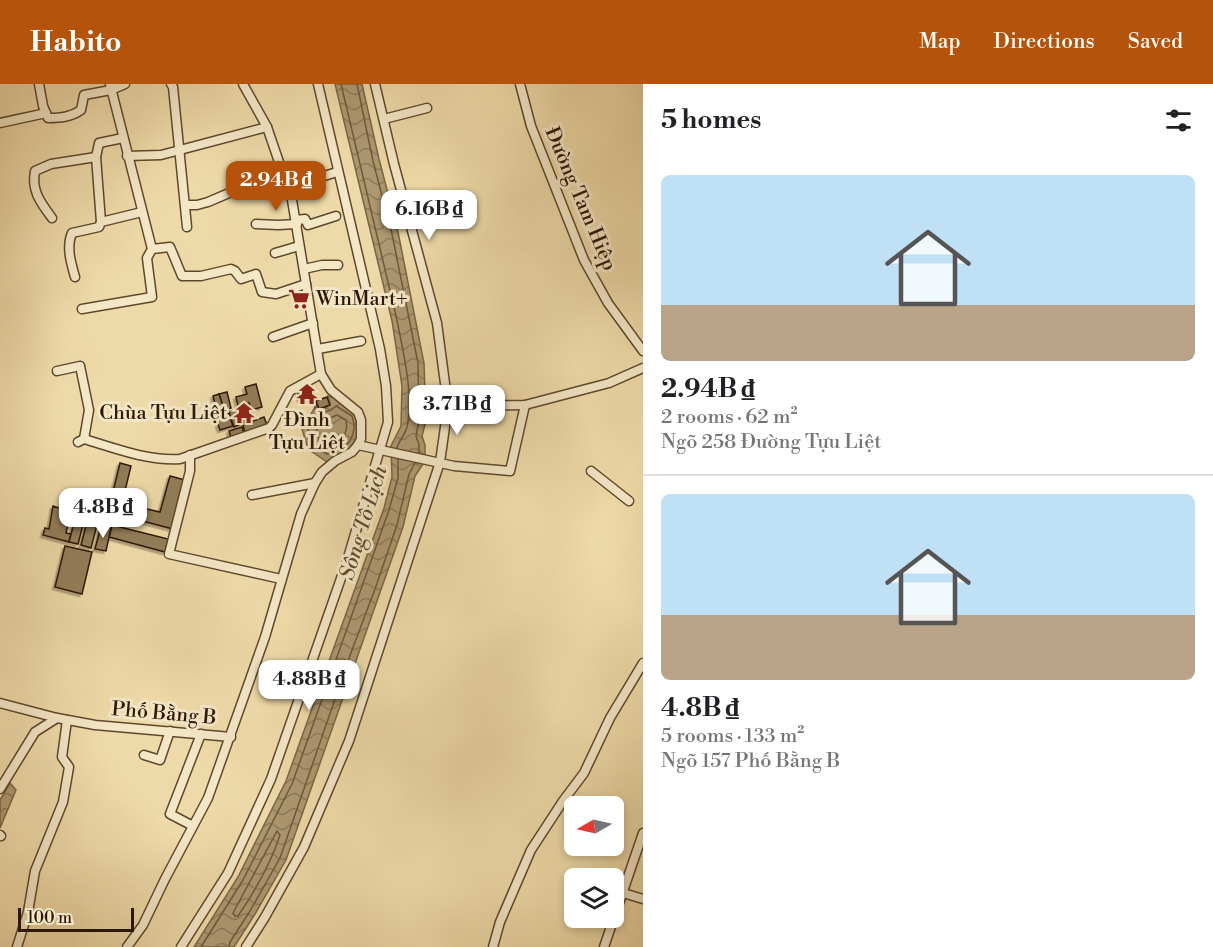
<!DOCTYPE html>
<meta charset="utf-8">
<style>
:root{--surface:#fff;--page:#f6f6f6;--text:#202124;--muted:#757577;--line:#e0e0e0;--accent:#b45309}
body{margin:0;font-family:"Libre Bodoni",serif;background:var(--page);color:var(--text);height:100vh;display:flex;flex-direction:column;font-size:22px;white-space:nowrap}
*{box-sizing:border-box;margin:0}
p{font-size:20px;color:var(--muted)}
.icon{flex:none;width:33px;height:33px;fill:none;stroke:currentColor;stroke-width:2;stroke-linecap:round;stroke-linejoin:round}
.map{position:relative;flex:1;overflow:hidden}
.details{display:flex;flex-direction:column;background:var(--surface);width:570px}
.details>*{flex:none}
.needle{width:39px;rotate:261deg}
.buttons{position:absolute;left:564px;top:712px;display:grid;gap:12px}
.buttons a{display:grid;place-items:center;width:60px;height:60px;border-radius:9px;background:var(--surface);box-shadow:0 3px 9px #0003;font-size:30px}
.scale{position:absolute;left:18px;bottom:15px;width:116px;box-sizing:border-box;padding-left:6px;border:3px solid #2e1803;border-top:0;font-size:16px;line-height:21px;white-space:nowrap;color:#2e1803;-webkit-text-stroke:4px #f4e7c6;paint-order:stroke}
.price{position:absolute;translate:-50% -51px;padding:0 14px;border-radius:12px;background:#fff;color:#222;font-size:20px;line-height:39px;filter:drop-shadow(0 2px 3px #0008)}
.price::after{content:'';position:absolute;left:50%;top:36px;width:18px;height:14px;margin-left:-9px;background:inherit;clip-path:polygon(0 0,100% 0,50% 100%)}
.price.on{background:var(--accent);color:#fff}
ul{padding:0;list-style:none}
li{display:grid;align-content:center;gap:12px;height:318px;padding:0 18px}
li+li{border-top:2px solid var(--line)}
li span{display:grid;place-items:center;height:186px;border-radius:9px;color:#555}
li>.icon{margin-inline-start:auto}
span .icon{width:108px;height:108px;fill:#fffc;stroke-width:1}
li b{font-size:26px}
h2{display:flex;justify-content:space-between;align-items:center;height:72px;padding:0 18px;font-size:26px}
header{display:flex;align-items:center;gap:36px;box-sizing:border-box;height:84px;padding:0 30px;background:var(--accent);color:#fff}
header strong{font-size:28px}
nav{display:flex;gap:33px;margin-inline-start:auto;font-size:21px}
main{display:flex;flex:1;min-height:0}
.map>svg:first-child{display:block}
.water{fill:url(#water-waves);stroke:#7a6544;stroke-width:1.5}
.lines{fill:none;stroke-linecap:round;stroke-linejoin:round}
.shore{stroke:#6e583a;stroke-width:1.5}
.building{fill:#927d59;stroke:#2e1803;stroke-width:1.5;filter:url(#shadow)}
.minor-casing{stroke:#5e482c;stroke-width:11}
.minor{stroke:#f4e7c6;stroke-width:8}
.labels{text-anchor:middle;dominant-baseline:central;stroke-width:6;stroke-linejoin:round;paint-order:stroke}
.street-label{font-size:20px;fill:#2e1803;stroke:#f4e7c6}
.poi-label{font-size:20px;fill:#2e1803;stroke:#f4e7c6;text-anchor:start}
.water-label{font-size:21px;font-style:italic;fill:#614b2f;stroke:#f4e7c6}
</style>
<header>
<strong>Habito</strong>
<nav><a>Map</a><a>Directions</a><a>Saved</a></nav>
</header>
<main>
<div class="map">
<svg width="643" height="863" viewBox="0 0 643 863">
<defs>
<pattern id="water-waves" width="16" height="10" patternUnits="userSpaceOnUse" patternTransform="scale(1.5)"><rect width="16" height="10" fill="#ad9870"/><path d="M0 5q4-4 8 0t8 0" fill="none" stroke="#8d7b5a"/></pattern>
<filter id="shadow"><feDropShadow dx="-2.5" dy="2.5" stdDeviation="0" flood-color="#0004"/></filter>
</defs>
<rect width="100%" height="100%" fill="#eedaa8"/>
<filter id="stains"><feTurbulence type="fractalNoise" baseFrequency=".00333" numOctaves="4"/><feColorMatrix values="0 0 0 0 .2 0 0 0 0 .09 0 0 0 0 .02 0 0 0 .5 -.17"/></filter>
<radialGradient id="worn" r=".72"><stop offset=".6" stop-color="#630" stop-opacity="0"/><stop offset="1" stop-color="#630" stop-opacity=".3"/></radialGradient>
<g class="water">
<path d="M335 0H362L379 75 398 148 424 279 426 337 422 352 425 361V369L423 380 415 392 403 443 286 776 255 830 234 863H194L238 793 286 697 384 424 392 393 391 362 401 342 402 302 392 237Z"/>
<path d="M328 312 338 315 358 328C360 362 358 363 327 378L308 365 302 345 317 320H330Z"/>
<path d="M10 699 16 706 0 744V716Z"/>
</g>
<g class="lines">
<g class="shore">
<path d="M341 0 397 236C403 268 414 310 407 343 405 351 399 356 397 364"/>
<path d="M357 0 373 77 392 150 418 279 419 336 416 352 419 361V369"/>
<path d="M336 322 352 332C359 351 347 367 327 370L314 362 308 346 318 330 331 326Z"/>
<path d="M337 331 346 336C349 350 341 357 329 362L320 357 316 347 323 337Z"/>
<path d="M277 747 280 751C271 779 255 807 238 832H235L233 829Z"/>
<path d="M201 863 243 796 292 700 389 426 398 394V375"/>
<path d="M229 863 230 858 250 827 280 774 352 566 375 505 397 441 409 390 415 379"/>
</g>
</g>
<g class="building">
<path d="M256 300 262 323 251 326 249 319 238 322 236 313 247 310 245 303Z"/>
<path d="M310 303 314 314 305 317 304 314 300 315 298 310 303 309 301 306Z"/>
<path d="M227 308 231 324 224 326 219 310Z"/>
<path d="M219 310 224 326 217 328 213 312Z"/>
<path d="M327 313 330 321 319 325 316 317Z"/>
<path d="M240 324 245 338 234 343 229 328Z"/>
<path d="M227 326 233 342 220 346 215 331Z"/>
<path d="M264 333 267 341 245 349 243 341Z"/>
<path d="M242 343 244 350 231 354 229 347Z"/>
<path d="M120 379 131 382 122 419 160 428 170 392 185 396 173 445 108 428Z"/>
<path d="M53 422 65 426 64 430 62 431 70 433 66 449 71 450 69 458 43 451 45 444 49 445Z"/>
<path d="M75 435 84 437 78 460 69 458Z"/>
<path d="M87 438 97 441 91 464 81 461Z"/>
<path d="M112 441 168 455 165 468 109 453Z"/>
<path d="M101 442 111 444 106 467 95 465Z"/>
<path d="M65 462 92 468 82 510 55 503Z"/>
</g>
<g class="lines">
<defs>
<g id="minor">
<path d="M39 0 43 22 48 34C61 34 71 33 81 26L84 11 111 6 125 0"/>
<path d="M171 0 173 3 187 143"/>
<path d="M520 0 531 42 584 176 608 219 643 267"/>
<path d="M384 35 427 24"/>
<path d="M0 39 46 29"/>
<path d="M127 72 161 71 267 43"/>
<path d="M288 103 309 96 310 93 319 89 321 93 337 88"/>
<path d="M186 121H197L208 118 283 86"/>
<path d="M52 134C41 119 31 107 35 87L51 80 96 73"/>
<path d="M296 136 305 135 308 141 336 132"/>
<path d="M101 138 96 73 99 59 123 54"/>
<path d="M256 140 278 141 297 140"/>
<path d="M152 165 170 163 182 192H201L231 185 235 187 241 195 256 190 262 208 276 210 306 200"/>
<path d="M275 169 299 162"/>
<path d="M304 185 322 181H338"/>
<path d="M75 193C71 179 66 163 72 149L99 143 101 138 142 128"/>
<path d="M82 225 152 213 147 174 152 165 110 0"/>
<path d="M273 253 313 239"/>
<path d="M318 265 361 257"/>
<path d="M57 287 80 282 89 326 84 355 78 358"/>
<path d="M448 322 525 321 609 299 643 284"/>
<path d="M84 355C114 364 147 377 180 375L269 344 272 341 290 307 321 290"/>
<path d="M358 361 454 382 510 387 525 321"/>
<path d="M190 371V387L169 470 281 495"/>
<path d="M591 387 629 417"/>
<path d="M252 411 315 399"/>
<path d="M0 619 57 634 95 641 231 653"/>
<path d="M144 671 160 676 170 647"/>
<path d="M0 705 35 648 57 634"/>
<path d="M193 742 170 730 201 650"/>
<path d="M0 751 1 752"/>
<path d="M623 809 643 815"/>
<path d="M17 863 28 828 35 787 63 718 69 683 62 673 67 636"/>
<path d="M127 863 143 841 165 795 208 714 265 553 301 430 315 399 322 388 335 377 352 368 358 361 361 355V336L358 328 331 306 321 290 292 116 267 43 243 0"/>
<path d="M181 863 228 789 271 695 347 477 388 338 386 302 380 265 318 0"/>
<path d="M246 863 265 833 304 763 349 657 440 378 448 322 437 239 394 80 375 0"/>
<path d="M493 863 500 838 531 766 563 717 584 689 610 634 643 579"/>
<path d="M604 863 643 749"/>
</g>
</defs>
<use href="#minor" class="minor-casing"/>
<use href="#minor" class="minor"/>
</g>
<defs>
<symbol id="supermarket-bare" viewBox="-9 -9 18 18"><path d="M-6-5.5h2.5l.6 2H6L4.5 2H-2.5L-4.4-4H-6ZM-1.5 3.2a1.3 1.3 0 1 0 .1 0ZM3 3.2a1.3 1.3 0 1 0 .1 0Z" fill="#8f2418" stroke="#f4e7c6" stroke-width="2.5" paint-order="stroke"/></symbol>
<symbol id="temple-bare" viewBox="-9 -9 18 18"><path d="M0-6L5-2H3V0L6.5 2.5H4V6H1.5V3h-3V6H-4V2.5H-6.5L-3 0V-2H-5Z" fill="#8f2418" stroke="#f4e7c6" stroke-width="2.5" paint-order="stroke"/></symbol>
</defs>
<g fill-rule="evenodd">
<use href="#supermarket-bare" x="284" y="200" width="30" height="30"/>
<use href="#temple-bare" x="292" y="295" width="30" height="30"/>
<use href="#temple-bare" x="229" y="314" width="30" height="30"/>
</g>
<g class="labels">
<g class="street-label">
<text transform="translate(580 115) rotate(67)">Đường Tam Hiệp</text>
<text transform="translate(164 630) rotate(5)">Phố Bằng B</text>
</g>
<g class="poi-label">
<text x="316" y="215">WinMart+</text>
<text x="227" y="329" text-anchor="end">Chùa Tựu Liệt</text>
<text x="307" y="336" text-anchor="middle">Đình<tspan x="307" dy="23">Tựu Liệt</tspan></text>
</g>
<g class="water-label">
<text transform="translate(364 439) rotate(-73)">Sông Tô Lịch</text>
</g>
</g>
<rect width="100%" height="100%" filter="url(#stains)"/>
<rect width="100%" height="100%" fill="url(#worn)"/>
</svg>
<div class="buttons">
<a><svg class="needle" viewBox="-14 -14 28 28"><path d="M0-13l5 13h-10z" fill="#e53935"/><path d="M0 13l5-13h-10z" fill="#757577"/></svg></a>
<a><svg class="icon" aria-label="layers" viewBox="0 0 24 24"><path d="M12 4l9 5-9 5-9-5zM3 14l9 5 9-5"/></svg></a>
</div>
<div class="scale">100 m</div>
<b class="price on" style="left:276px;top:128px">2.94B ₫</b>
<b class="price" style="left:429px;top:157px">6.16B ₫</b>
<b class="price" style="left:457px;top:352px">3.71B ₫</b>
<b class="price" style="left:103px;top:455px">4.8B ₫</b>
<b class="price" style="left:309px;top:627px">4.88B ₫</b>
</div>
<section class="details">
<h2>5 homes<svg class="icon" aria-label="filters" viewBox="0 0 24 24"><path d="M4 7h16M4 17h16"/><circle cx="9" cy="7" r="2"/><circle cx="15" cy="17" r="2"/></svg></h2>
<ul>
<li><span style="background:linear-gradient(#bfe0f5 70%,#b9a48a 0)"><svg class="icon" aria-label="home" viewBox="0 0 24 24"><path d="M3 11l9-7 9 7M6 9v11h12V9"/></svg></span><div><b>2.94B ₫</b><p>2 rooms · 62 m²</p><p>Ngõ 258 Đường Tựu Liệt</p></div></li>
<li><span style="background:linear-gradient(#bfe0f5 65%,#b9a48a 0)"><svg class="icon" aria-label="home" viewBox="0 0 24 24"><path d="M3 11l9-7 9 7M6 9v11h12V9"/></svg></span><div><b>4.8B ₫</b><p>5 rooms · 133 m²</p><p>Ngõ 157 Phố Bằng B</p></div></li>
</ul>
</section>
</main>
